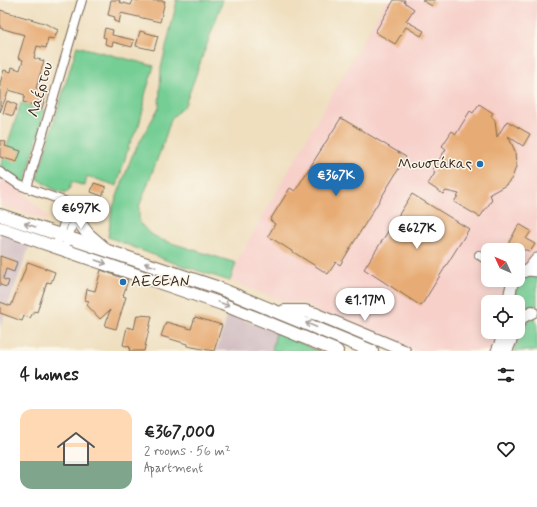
<!DOCTYPE html>
<meta charset="utf-8">
<style>
:root{--surface:#fff;--page:#f6f6f6;--text:#222;--muted:#767676;--accent:#1f6fb2}
body{margin:0;font-family:Mynerve,sans-serif;background:var(--page);color:var(--text);height:100vh;display:flex;flex-direction:column;font-size:15px;white-space:nowrap}
*{box-sizing:border-box;margin:0}
p{font-size:13px;color:var(--muted)}
.icon{flex:none;width:22px;height:22px;fill:none;stroke:currentColor;stroke-width:2;stroke-linecap:round;stroke-linejoin:round}
.map{position:relative;height:351px;overflow:hidden}
.drawer{display:flex;flex-direction:column;background:var(--surface);flex:1}
.drawer>*{flex:none}
.needle{width:26px;rotate:314deg}
.tools{position:absolute;left:481px;top:243px;display:grid;gap:8px}
.tools a{display:grid;place-items:center;width:44px;height:44px;border-radius:8px;background:var(--surface);box-shadow:0 2px 10px #0003;font-size:20px}
.price{position:absolute;translate:-50% -34px;padding:0 9px;border-radius:14px;background:#fff;color:#222;font-size:13px;line-height:26px;filter:drop-shadow(0 1px 2px #0008)}
.price::after{content:'';position:absolute;left:50%;top:24px;width:12px;height:9px;margin-left:-6px;background:inherit;clip-path:polygon(0 0,100% 0,50% 100%)}
.price.current{background:var(--accent);color:#fff}
ul{padding:0;list-style:none}
li{display:flex;align-items:center;gap:12px;height:100px;padding:0 20px}
li span{display:grid;place-items:center;flex:none;width:112px;height:80px;border-radius:12px;color:#555}
li>.icon{margin-inline-start:auto}
span .icon{width:48px;height:48px;fill:#fffc;stroke-width:1}
li b{font-size:17px}
h2{display:flex;justify-content:space-between;align-items:center;height:48px;padding:0 20px;font-size:17px}
.map>svg:first-child{display:block}
.built{fill:#f7d0ca}
.industrial{fill:#d2bec2}
.green{fill:#74ce94;stroke:#587c59}
.building{fill:#e7ac74}
.lines{fill:none;stroke-linecap:round;stroke-linejoin:round}
.street-casing{stroke:#7a6956;stroke-width:10}
.secondary-casing{stroke:#7a6956;stroke-width:13}
.primary-casing{stroke:#7a6956;stroke-width:14}
.street{stroke:#fff;stroke-width:8}
.secondary{stroke:#fff;stroke-width:11}
.primary{stroke:#fff;stroke-width:12}
.oneway{stroke:#a79f9a}
.poi-dot{fill:#1f6fb2;stroke:#fbf7ec;stroke-width:1.5}
.labels{text-anchor:middle;dominant-baseline:central;stroke-width:3;stroke-linejoin:round;paint-order:stroke}
.street-label{font-size:15px;fill:#3b2a1e;stroke:#fbf7ec}
.poi-label{font-size:15px;fill:#3b2a1e;stroke:#fbf7ec;text-anchor:end}
</style>
<div class="map">
<svg width="537" height="351" viewBox="0 0 537 351">
<rect width="100%" height="100%" fill="#fbf7ec"/>
<filter id="ink" filterUnits="userSpaceOnUse"><feTurbulence type="fractalNoise" baseFrequency=".025" numOctaves="2"/><feDisplacementMap in="SourceGraphic" scale="8" xChannelSelector="R" yChannelSelector="G"/><feConvolveMatrix kernelMatrix="1 2 1 2 8 2 1 2 1" color-interpolation-filters="sRGB"/></filter>
<filter id="wash" filterUnits="userSpaceOnUse"><feTurbulence type="fractalNoise" baseFrequency=".012" numOctaves="4" result="noise"/><feDisplacementMap in="SourceGraphic" scale="16" xChannelSelector="R" yChannelSelector="G"/><feGaussianBlur stdDeviation="0.9" result="paint"/><feColorMatrix in="noise" values="0 0 0 0 0 0 0 0 0 0 0 0 0 0 0 0 0 1.4 0 .05"/><feComposite in="paint" operator="in"/></filter>
<g filter="url(#wash)">
<rect width="100%" height="100%" fill="#efdfbf"/>
<g class="built">
<path d="M386 0H537V254L526 264 518 267V250H488V280H506L505 290 508 302H488V332H504L496 351H406L323 315 302 303H287L230 281 237 261Z"/>
<path d="M0 175 20 189 48 217 47 220 0 205Z"/>
</g>
<g class="industrial">
<path d="M0 231 32 239 0 328Z"/>
<path d="M228 314 276 332 272 351H216Z"/>
</g>
<g class="green">
<path d="M175 0H223L185 105 171 119 163 144 139 207V222L149 233 162 240 236 263 230 281 171 262 108 237 112 210 132 156 159 107 161 68 177 1Z"/>
<path d="M77 46 154 66 145 95 144 106 139 125 129 145 117 186 87 176 85 186 72 182 68 192C56 194 46 184 37 178Z"/>
<path d="M21 103 45 110 25 183 0 167Z"/>
<path d="M528 274 537 275V306C514 312 506 282 528 274Z"/>
<path d="M534 317 537 323V351H513L526 321Z"/>
<path d="M276 332 319 351H272Z"/>
</g>
<g id="blocks">
<g class="building">
<path d="M111 0H120L119 2 131 5 133 0 165 1 160 22 121 13 119 23 114 21 115 17 108 15Z"/>
<path d="M394 0H405L404 2 414 9 406 21 424 31 421 36 406 27 395 44 375 32Z"/>
<path d="M422 0H435L432 6Z"/>
<path d="M0 10 44 23 58 30 54 39 48 38 46 48 37 46 34 58 44 61 36 88 47 91 42 108 23 102 25 95 9 90 0 112V83L4 70 11 72 12 67 20 70 23 60 18 58 25 35 0 28Z"/>
<path d="M105 28 113 30 112 35 134 40 132 47 113 42 112 46 105 44 106 38 103 37Z"/>
<path d="M140 31 158 36 154 50 136 46Z"/>
<path d="M7 101 17 105 13 116 3 113Z"/>
<path d="M479 104 493 113 491 116 495 121 497 137 507 121 530 134 523 146 508 136 515 151 516 167 512 178 506 185 490 194 492 200 480 217 454 202 459 194 446 191 443 194 428 184 435 173 432 171 446 149 442 146 452 131 456 134 470 111 473 113Z"/>
<path d="M341 118 406 157 340 265 336 262 328 274 268 236 275 224 270 220 290 188 295 191Z"/>
<path d="M0 140 6 142 5 146 21 151 17 162 0 157Z"/>
<path d="M94 183 106 187 102 196 91 192Z"/>
<path d="M412 194 469 229 421 306 364 269Z"/>
<path d="M519 224 531 231 526 239 535 244 530 252 527 250H505Z"/>
<path d="M0 256 17 262 14 272 6 269 3 279 9 281 7 287 0 285Z"/>
<path d="M28 262 55 272 51 283 47 282 37 312 34 311 30 318 24 316 22 321 0 313V302L11 306Z"/>
<path d="M101 270 128 280 123 296 126 297 116 329 105 326 110 310 100 319 87 305 89 301 85 300 87 289 95 291Z"/>
<path d="M137 315 152 316 144 351H129L130 347 123 345 127 327 134 329Z"/>
<path d="M195 317 222 325 214 351 187 346V344L161 336 166 322 191 329Z"/>
</g>
</g>
</g>
<g filter="url(#ink)">
<use href="#blocks" fill-opacity="0" stroke="#7a6956" stroke-width="1"/>
<g class="lines">
<defs>
<g id="street">
<path d="M0 172 19 185 64 201 70 205 75 217 64 250"/>
<path d="M27 188 82 0"/>
<path d="M56 247 70 205"/>
<path d="M479 255 488 261"/>
</g>
<g id="secondary">
<path d="M528 270 537 259"/>
<path d="M518 274 528 270 537 271"/>
<path d="M513 280 510 293 513 302"/>
<path d="M316 314 405 351"/>
<path d="M497 351 505 332"/>
</g>
<g id="primary">
<path d="M0 215 216 287 372 351"/>
<path d="M75 217 88 234 103 247"/>
<path d="M0 228 222 304 337 351"/>
<path d="M284 311H305L316 314"/>
<path d="M518 323 522 317 532 312"/>
<path d="M506 351 514 332"/>
</g>
</defs>
<use href="#street" class="street-casing"/>
<use href="#secondary" class="secondary-casing"/>
<use href="#primary" class="primary-casing"/>
<use href="#street" class="street"/>
<use href="#secondary" class="secondary"/>
<use href="#primary" class="primary"/>
</g>
<defs><path id="oneway-shaft" d="M-6 0H5M1.5-3L5.5 0L1.5 3" fill="none" stroke-width="1.6" stroke-linecap="round" stroke-linejoin="round"/></defs>
<g class="oneway">
<use href="#oneway-shaft" transform="translate(30 225) rotate(-161)"/>
<use href="#oneway-shaft" transform="translate(101 262) rotate(19)"/>
<use href="#oneway-shaft" transform="translate(150 265) rotate(-161)"/>
<use href="#oneway-shaft" transform="translate(224 304) rotate(20)"/>
<use href="#oneway-shaft" transform="translate(311 325) rotate(-157)"/>
</g>
</g>
<g class="poi-dot">
<circle cx="480" cy="164" r="4"/>
<circle cx="123" cy="282" r="4"/>
</g>
<g class="labels">
<g class="street-label">
<text transform="translate(41 90) rotate(-74)">Λαέρτου</text>
</g>
<g class="poi-label">
<text x="472" y="164">Μουστάκας</text>
<text x="131" y="282" text-anchor="start">AEGEAN</text>
</g>
</g>
</svg>
<div class="tools">
<a><svg class="needle" viewBox="-14 -14 28 28"><path d="M0-13l5 13h-10z" fill="#e53935"/><path d="M0 13l5-13h-10z" fill="#767676"/></svg></a>
<a><svg class="icon" aria-label="locate" viewBox="0 0 24 24"><circle cx="12" cy="12" r="6"/><path d="M12 2v4M12 18v4M2 12h4M18 12h4"/></svg></a>
</div>
<b class="price current" style="left:336px;top:197px">€367K</b>
<b class="price" style="left:81px;top:230px">€697K</b>
<b class="price" style="left:417px;top:250px">€627K</b>
<b class="price" style="left:365px;top:322px">€1.17M</b>
</div>
<section class="drawer">
<h2>4 homes<svg class="icon" aria-label="filters" viewBox="0 0 24 24"><path d="M4 7h16M4 17h16"/><circle cx="9" cy="7" r="2"/><circle cx="15" cy="17" r="2"/></svg></h2>
<ul>
<li><span style="background:linear-gradient(#ffd9b3 65%,#7fa58c 0)"><svg class="icon" aria-label="home" viewBox="0 0 24 24"><path d="M3 11l9-7 9 7M6 9v11h12V9"/></svg></span><div><b>€367,000</b><p>2 rooms · 56 m²</p><p>Apartment</p></div><svg class="icon" aria-label="heart" viewBox="0 0 24 24"><path d="M12 20l-8-8c-3-5 5-10 8-4 3-6 11-1 8 4z"/></svg></li>
</ul>
</section>
